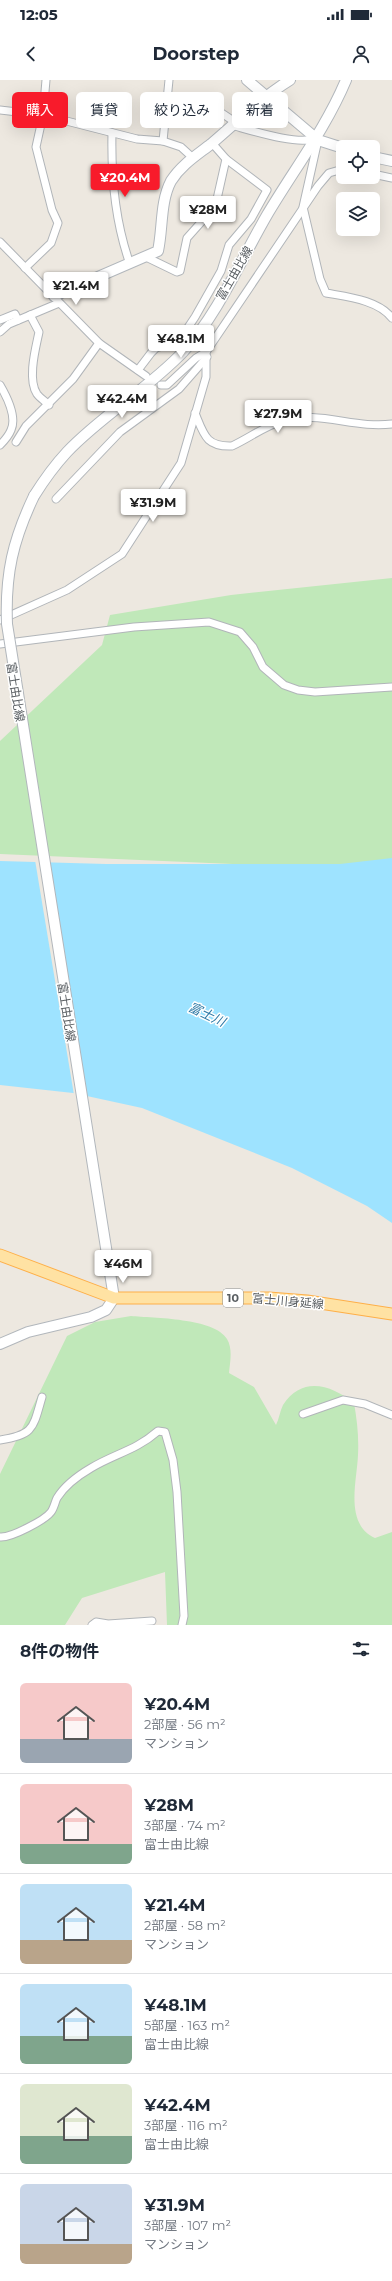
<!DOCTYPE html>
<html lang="ja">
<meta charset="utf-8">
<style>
:root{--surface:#fff;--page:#f6f6f7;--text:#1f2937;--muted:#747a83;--line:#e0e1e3;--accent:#f81b2b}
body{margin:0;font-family:Montserrat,"Noto Sans JP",sans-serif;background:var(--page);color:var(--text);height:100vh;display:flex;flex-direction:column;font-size:15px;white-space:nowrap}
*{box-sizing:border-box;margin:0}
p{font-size:13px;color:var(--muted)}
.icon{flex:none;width:22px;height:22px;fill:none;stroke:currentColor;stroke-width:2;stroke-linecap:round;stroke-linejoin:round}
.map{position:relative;height:1545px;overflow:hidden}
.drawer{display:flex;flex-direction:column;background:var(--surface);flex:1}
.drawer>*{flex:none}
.banner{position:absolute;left:12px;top:12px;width:368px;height:36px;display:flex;gap:8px}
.fabs{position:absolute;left:336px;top:60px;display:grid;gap:8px}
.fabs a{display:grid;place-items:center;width:44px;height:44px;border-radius:6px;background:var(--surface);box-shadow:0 4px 16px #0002;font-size:20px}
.price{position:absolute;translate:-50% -34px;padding:0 9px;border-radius:4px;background:#fff;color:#222;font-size:13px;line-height:26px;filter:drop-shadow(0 1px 2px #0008)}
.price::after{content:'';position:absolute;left:50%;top:24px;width:12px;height:9px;margin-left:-6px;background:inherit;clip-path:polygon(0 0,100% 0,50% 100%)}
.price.active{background:var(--accent);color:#fff}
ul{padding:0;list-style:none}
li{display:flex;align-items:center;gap:12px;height:100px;padding:0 20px}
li+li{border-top:1px solid var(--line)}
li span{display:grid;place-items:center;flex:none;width:112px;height:80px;border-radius:6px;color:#555}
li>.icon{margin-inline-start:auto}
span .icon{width:48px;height:48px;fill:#fffc;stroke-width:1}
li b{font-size:17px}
h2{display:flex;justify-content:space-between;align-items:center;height:48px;padding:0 20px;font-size:17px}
.chip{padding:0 14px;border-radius:6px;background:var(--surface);box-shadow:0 4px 16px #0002;font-size:14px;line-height:36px}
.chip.active{background:var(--accent);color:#fff}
.status{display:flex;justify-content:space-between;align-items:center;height:28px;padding:0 20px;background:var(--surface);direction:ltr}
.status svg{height:11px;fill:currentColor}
header{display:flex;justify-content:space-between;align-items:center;height:52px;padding:0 20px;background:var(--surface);font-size:18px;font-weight:700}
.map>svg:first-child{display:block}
.green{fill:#c0e8b9}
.water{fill:#9ee3ff}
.pier{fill:#ede8e0}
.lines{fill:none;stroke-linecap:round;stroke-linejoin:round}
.street-casing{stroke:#b1b5b9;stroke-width:9}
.secondary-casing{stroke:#b2b7bc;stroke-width:12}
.primary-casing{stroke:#feaf48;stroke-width:13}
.street{stroke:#fff;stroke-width:7}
.secondary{stroke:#fff;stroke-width:10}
.primary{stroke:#ffe2a3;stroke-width:11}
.secondary-bridge-casing{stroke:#b2b7bc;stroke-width:12;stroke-linecap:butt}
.secondary-bridge{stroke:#fff;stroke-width:10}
.labels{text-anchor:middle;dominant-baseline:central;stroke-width:3;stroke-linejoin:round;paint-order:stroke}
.shield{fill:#fff;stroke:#8b8e91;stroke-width:1}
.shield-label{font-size:11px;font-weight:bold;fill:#595e62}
.street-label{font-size:12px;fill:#595e62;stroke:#fff}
.water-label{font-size:13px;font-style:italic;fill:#2f7ba7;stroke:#fff}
</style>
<div class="status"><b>12:05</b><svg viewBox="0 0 49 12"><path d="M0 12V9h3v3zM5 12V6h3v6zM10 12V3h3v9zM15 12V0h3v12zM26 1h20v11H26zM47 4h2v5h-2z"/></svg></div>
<header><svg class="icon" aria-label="back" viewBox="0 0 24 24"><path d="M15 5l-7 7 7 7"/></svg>Doorstep<svg class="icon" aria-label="person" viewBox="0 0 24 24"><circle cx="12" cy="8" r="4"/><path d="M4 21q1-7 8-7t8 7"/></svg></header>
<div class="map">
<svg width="392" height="1545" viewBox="0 0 392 1545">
<rect width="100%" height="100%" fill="#ede8e0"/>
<g class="green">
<path d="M392 498V780L351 789 0 774V661L102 565 110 535 231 515Z"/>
<path d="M131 1236C153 1238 215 1238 227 1259 233 1269 230 1282 229 1293L254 1307 276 1345C279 1339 280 1331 283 1325 302 1295 332 1305 354 1323 357 1340 359 1357 358 1375 357 1401 344 1444 375 1458L392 1452V1545H167L165 1492 82 1518 65 1545H0V1394L67 1256 95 1242Z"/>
</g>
<path class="water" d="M392 778V1143L367 1126 292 1088 142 1028 73 1013 0 1005V781L106 784H340Z"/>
<path class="pier" d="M35 780H49L87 1018 74 1015Z"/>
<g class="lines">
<defs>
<g id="street">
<path d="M214 28 235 42"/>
<path d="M0 30 43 35 137 59 163 61 181 67 193 78"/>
<path d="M231 45C250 50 299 66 315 58"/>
<path d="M112 53C111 98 115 142 130 184"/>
<path d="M318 60 303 127 320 199 326 213C348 217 378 220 392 238"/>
<path d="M163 61 169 0"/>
<path d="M373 94 392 98"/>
<path d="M0 162 99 263 146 296"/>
<path d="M146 177 177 192 180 191 187 158 212 130 217 119 226 79 212 63"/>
<path d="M25 188 51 163 58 143 52 130 36 67 43 35 46 0"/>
<path d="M30 235 39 252C36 267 27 299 37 314 40 318 45 321 49 325"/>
<path d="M0 240 15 234 18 240"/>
<path d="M0 252 9 244 59 223"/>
<path d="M138 290 151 273 156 268 174 262 183 255 195 237 221 191 229 165 251 139 267 110 226 79"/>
<path d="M0 305C7 317 17 337 11 350 9 355 4 361 0 365"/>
<path d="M161 305H167L196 278 206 272 318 106 329 93 343 89"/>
<path d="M195 333C204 355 206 367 232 366 249 358 265 346 282 341 318 330 355 349 392 344"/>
<path d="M16 362 26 346 73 299 99 263"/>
<path d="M56 419 120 352 179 309 207 277"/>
<path d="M0 540 67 510 122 474 181 383 206 297V272"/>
<path d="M0 564 134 547 209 542 240 552 253 567 263 587 284 605 298 610 315 612 392 607"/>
<path d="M303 1334 343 1320 365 1324 392 1335"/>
<path d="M0 1360C34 1355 33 1348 42 1317"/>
<path d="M0 1457C11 1458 45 1440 51 1432 54 1428 55 1422 57 1418 65 1405 79 1395 91 1388 116 1373 135 1371 158 1351L165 1352 173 1380 177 1412 184 1536 182 1545"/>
<path d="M92 1545 96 1542 108 1544 152 1541"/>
</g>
<g id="secondary">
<path d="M247 0 318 60 343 68"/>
<path d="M373 77 392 81"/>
<path d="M54 216 158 171C163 148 160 122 171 101 181 85 197 75 211 64 238 41 261 18 290 0"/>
<path d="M34 416C44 400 54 386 67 372 102 335 148 309 183 272 217 236 242 178 267 135 293 91 326 48 346 0"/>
<path d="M0 1264 28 1252 91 1237 106 1230 114 1218 110 1193"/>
</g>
<path id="primary" d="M0 1175 114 1218H269L307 1221 392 1234"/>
</defs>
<use href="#street" class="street-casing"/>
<use href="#secondary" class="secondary-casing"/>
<use href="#primary" class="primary-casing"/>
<use href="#street" class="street"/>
<use href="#secondary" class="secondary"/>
<use href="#primary" class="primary"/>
<defs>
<path id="secondary-bridge" d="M34 416C13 460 5 494 7 544L110 1193"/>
</defs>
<use href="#secondary-bridge" class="secondary-bridge-casing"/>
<use href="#secondary-bridge" class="secondary-bridge"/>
</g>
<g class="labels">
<rect class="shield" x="223" y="1209" width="20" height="18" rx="3"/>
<g class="shield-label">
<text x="233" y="1218">10</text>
</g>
<g class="street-label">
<text transform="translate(234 193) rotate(-60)">富士由比線</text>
<text transform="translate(16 612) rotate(81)">富士由比線</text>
<text transform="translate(67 932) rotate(81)">富士由比線</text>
<text transform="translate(288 1221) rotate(5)">富士川身延線</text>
</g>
<g class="water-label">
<text transform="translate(207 934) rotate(25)">富士川</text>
</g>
</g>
</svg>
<div class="fabs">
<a><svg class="icon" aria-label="locate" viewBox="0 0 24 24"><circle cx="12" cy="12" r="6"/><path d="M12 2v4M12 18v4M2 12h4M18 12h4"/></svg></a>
<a><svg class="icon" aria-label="layers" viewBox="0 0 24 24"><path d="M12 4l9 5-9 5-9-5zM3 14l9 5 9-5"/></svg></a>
</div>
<b class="price active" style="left:125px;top:118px">¥20.4M</b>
<b class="price" style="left:208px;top:150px">¥28M</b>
<b class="price" style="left:76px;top:226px">¥21.4M</b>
<b class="price" style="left:181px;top:279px">¥48.1M</b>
<b class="price" style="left:122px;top:339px">¥42.4M</b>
<b class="price" style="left:278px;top:354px">¥27.9M</b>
<b class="price" style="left:153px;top:443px">¥31.9M</b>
<b class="price" style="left:123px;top:1204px">¥46M</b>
<div class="banner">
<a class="chip active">購入</a>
<a class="chip">賃貸</a>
<a class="chip">絞り込み</a>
<a class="chip">新着</a>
</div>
</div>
<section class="drawer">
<h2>8件の物件<svg class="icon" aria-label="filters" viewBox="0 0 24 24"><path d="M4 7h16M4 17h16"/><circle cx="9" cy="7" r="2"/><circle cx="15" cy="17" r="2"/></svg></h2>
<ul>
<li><span style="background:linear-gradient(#f6c9c9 70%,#9aa5b1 0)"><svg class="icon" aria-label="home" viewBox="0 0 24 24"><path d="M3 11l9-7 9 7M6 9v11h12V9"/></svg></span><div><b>¥20.4M</b><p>2部屋 · 56 m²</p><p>マンション</p></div></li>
<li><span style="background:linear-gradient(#f6c9c9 75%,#7fa58c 0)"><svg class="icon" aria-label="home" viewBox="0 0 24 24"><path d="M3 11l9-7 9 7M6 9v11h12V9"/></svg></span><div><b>¥28M</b><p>3部屋 · 74 m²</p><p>富士由比線</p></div></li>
<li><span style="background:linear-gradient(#bfe0f5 70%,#b9a48a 0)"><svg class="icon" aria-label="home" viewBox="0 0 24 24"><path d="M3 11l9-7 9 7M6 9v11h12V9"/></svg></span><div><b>¥21.4M</b><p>2部屋 · 58 m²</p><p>マンション</p></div></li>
<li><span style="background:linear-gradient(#bfe0f5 65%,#7fa58c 0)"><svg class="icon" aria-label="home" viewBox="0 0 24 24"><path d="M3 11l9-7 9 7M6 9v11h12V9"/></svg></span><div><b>¥48.1M</b><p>5部屋 · 163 m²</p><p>富士由比線</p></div></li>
<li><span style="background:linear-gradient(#dfe7d0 65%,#7fa58c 0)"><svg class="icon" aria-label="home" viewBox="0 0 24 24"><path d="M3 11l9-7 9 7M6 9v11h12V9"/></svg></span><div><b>¥42.4M</b><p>3部屋 · 116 m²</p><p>富士由比線</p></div></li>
<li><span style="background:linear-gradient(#c9d6e8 75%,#b9a48a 0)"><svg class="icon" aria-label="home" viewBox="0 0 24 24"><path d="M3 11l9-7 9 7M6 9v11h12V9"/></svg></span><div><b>¥31.9M</b><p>3部屋 · 107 m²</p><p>マンション</p></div></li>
</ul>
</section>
